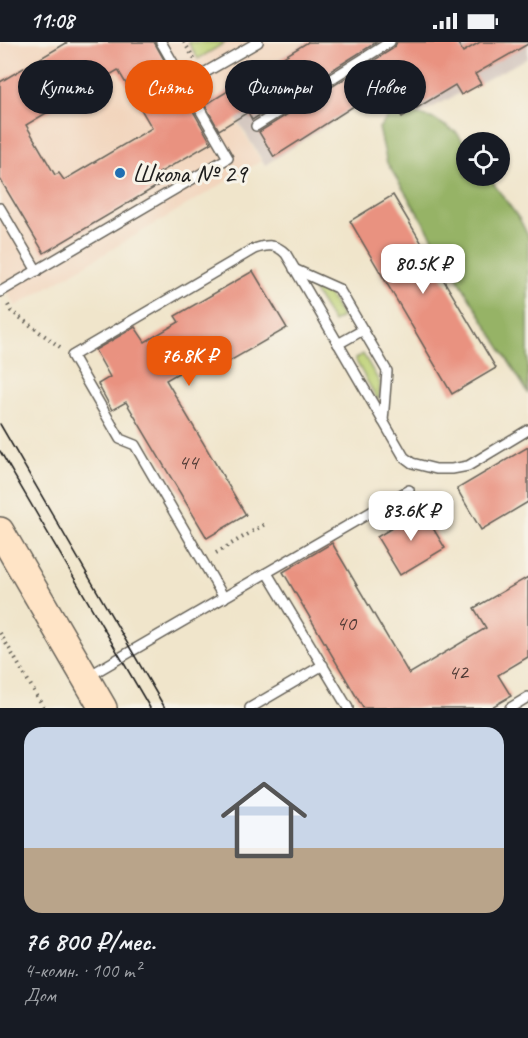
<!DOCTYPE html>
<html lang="ru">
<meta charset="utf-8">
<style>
:root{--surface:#171b24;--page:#20242c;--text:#f1f3f6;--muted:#9ea1a6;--accent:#ea580c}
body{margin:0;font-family:Caveat,sans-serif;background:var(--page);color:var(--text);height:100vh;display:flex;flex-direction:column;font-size:22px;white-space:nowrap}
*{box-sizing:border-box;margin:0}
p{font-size:20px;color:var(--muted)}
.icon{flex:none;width:33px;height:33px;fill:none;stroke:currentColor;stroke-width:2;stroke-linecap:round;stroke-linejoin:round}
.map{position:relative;height:666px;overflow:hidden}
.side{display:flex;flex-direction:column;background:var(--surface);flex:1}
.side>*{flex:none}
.banner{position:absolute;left:18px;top:18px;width:492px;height:54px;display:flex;gap:12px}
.controls{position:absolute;left:456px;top:90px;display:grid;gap:12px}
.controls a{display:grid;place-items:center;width:54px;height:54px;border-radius:50%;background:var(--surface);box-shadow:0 2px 4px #0004;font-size:30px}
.price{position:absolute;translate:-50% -51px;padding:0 14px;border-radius:12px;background:#fff;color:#222;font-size:20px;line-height:39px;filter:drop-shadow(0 2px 3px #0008)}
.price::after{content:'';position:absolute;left:50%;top:36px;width:18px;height:14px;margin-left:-9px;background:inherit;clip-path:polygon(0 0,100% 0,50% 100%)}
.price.current{background:var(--accent);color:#fff}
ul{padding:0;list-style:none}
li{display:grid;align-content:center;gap:12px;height:318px;padding:0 24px}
li span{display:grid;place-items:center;height:186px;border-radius:18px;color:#555}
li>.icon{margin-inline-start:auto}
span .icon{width:108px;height:108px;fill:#fffc;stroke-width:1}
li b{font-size:26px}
.chip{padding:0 21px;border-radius:27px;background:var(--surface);box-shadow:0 2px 4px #0004;font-size:21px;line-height:54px}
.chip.current{background:var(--accent);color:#fff}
.status{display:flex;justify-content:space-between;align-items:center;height:42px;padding:0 30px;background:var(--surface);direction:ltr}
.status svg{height:16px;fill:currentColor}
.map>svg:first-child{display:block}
.built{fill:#f2d5bd}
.industrial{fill:#cfc1ba}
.green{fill:#bdd175;stroke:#6c7648;stroke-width:1.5}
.forest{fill:#96b366;stroke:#596841;stroke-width:1.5}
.building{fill:#e99280;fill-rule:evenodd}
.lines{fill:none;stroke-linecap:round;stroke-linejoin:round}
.service-casing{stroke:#666259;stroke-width:12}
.secondary-casing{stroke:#666259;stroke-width:30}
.path{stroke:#666259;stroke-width:4;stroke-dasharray:1.5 4.5;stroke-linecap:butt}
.service{stroke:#fff;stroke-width:9}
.secondary{stroke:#ffe4c6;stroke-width:27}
.tram{stroke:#1c1c1c;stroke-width:1.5}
.poi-dot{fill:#1f6fb2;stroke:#f7f3e8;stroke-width:2}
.labels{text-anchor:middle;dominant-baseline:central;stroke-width:6;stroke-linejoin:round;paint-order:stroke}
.number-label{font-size:22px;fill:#4f3a35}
.poi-label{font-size:26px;fill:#1c1c1c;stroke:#f7f3e8;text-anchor:start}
</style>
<div class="status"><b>11:08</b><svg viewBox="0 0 49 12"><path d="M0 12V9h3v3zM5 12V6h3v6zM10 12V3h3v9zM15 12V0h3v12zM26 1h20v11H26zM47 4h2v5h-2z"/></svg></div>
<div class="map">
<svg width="528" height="666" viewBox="0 0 528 666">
<rect width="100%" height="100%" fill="#f7f3e8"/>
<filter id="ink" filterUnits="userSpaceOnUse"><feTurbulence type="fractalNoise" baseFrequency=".0167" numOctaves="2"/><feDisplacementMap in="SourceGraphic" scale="12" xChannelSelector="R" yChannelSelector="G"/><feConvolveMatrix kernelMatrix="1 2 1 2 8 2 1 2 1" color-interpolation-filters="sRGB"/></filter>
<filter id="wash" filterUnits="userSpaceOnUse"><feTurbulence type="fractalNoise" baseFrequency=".008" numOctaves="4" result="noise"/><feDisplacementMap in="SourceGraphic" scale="24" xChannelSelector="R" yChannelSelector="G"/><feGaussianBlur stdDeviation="1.35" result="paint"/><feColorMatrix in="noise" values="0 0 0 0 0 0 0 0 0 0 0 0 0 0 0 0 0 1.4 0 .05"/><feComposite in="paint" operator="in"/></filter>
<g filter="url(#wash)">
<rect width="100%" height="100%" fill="#f0e5cb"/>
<path class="built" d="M0 0H305L220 52 261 119 16 264 0 238Z"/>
<path class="industrial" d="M306 0H528V16L402 81 387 55 374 63 370 56 265 123 221 52Z"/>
<g class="green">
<path d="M188 0H226L198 17Z"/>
<path d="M311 240 326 248 342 275 333 280 309 241Z"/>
<path d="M363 312 380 341 379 356 377 357 355 317Z"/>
</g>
<path class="forest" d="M395 67 434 77 457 91 466 104V134H488L520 178 528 194V351L387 121 379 86Z"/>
<g id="blocks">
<g class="building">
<path d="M68 0H154L211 101 159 131 164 140 44 211 0 137V40ZM118 28 152 86 64 138 59 131 55 133 26 83Z"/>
<path d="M308 0H377L252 78 248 70 219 88 205 63Z"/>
<path d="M397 0H457L463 10 480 0H528V2L475 32 481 42 461 53 455 43 402 75 387 52 375 60 371 53 274 115 259 90 394 6Z"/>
<path d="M393 153 496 326 452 352 350 179Z"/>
<path d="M253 229 287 286 209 331 201 318 166 338 246 473 207 496 126 360 112 368 98 342 110 335 95 308 135 285 145 300 179 280 175 274Z"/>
<path d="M528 405V460L481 488 457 447Z"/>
<path d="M422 468 445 506 400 533 377 495Z"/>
<path d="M332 501 409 632 486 586 474 566 528 535V615L498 633 511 654 490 666H363L283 530Z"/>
</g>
</g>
</g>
<g filter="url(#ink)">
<use href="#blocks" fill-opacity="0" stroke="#666259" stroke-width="1.5"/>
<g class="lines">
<defs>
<g id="service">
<path d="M185 42 258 0"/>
<path d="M256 84 390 0"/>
<path d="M0 166 37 229"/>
<path d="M294 227 339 247 387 329 383 379"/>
<path d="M0 250 228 116 161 0"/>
<path d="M338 302 363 288"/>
<path d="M267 531 348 666"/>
<path d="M224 556 135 403 120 397 72 314 254 207C266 203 276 201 286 212L404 415 412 421 436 427H452L468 424 528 388"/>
<path d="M87 635 409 448"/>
<path d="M250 666 323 623"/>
<path d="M510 666 528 655"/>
</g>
<path id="secondary" d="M0 489 103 666"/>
</defs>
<use href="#service" class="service-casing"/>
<use href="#secondary" class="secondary-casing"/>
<g class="path">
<path d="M184 0 195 18"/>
<path d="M8 263 11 269 60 305"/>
<path d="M216 511 265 482"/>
<path d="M0 591 44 666"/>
</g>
<use href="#service" class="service"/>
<use href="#secondary" class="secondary"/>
<g class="tram">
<path d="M0 382 165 666"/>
<path d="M0 409 150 666"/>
</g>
</g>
</g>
<circle class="poi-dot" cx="120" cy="131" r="6"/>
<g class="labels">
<g class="number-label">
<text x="188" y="420">44</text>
<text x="346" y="581">40</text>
<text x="458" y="630">42</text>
</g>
<g class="poi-label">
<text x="132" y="131">Школа № 29</text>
</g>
</g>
</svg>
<div class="controls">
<a><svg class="icon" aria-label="locate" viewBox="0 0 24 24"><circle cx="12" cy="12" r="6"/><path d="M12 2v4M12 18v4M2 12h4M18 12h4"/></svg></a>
</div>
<b class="price" style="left:423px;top:253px">80.5K ₽</b>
<b class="price current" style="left:189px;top:345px">76.8K ₽</b>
<b class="price" style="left:411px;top:500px">83.6K ₽</b>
<div class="banner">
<a class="chip">Купить</a>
<a class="chip current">Снять</a>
<a class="chip">Фильтры</a>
<a class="chip">Новое</a>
</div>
</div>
<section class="side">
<ul>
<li><span style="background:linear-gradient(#c9d6e8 65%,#b9a48a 0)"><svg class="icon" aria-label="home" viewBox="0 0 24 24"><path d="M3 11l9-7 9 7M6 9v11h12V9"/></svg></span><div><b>76 800 ₽/мес.</b><p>4-комн. · 100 m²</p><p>Дом</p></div></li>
</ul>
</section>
